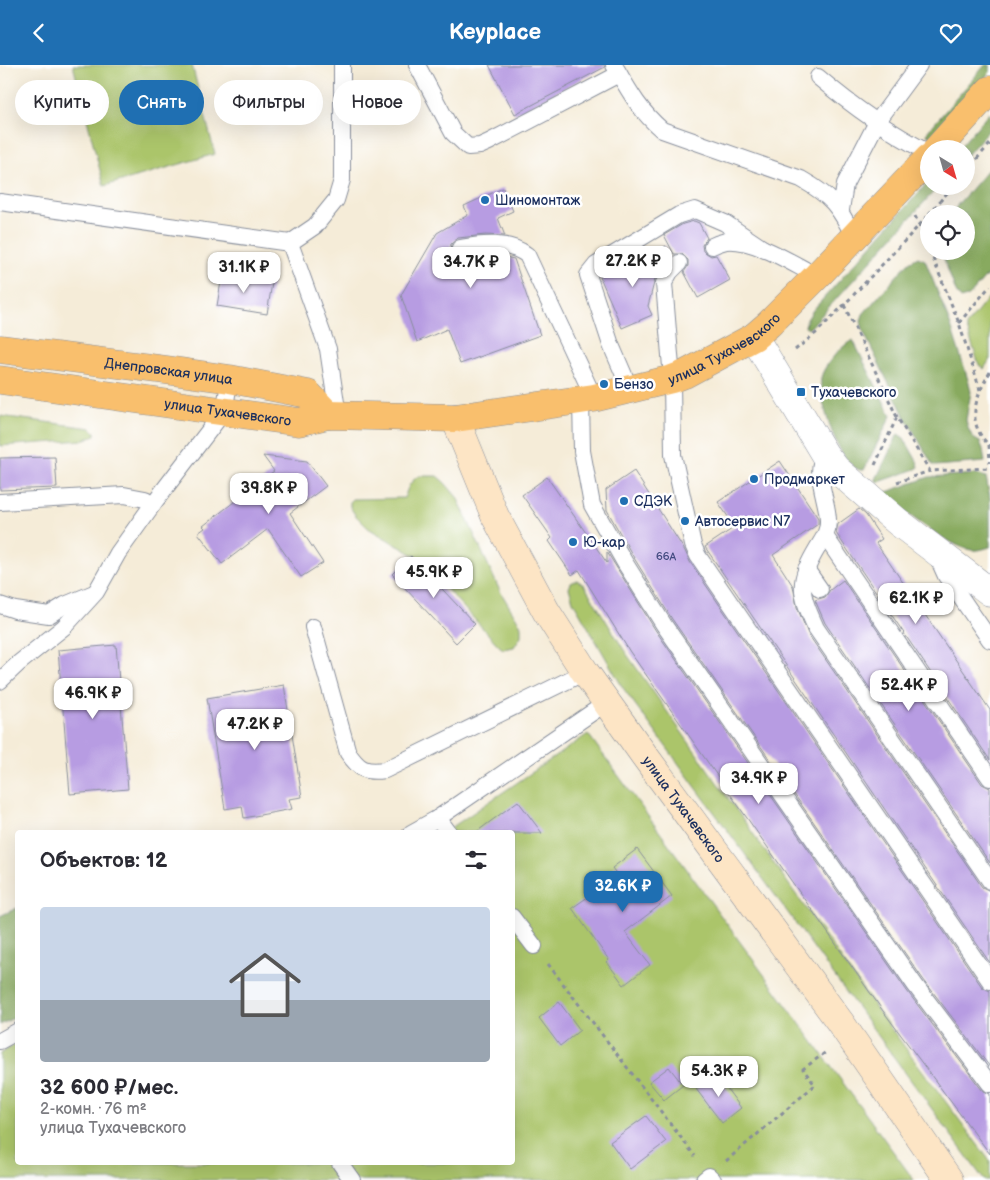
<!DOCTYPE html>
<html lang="ru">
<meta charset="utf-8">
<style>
:root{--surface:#fff;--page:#f2f2f3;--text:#2b2b33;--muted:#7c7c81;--line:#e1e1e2;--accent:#1f6fb2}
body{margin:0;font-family:"Balsamiq Sans",sans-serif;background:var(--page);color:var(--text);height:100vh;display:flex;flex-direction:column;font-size:19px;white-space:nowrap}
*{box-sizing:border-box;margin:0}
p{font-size:16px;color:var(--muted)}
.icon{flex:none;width:28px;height:28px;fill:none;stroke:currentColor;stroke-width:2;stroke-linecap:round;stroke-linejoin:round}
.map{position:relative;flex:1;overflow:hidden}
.drawer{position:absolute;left:15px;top:765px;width:500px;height:335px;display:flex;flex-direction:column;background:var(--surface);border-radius:5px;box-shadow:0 5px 20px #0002}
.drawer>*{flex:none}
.banner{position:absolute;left:15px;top:15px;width:500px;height:45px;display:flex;gap:10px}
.needle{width:32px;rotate:143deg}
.buttons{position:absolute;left:920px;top:75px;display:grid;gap:10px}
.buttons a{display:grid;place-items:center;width:55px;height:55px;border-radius:50%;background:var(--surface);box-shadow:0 5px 20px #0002;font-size:25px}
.price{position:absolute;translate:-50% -42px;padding:0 11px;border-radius:10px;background:#fff;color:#222;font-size:16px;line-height:32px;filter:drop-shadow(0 1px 2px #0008)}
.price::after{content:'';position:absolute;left:50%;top:30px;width:15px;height:11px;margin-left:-8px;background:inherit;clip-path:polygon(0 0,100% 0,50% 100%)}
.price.current{background:var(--accent);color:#fff}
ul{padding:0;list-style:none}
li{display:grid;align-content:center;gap:10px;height:265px;padding:0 25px}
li+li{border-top:1px solid var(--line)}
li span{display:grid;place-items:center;height:155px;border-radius:5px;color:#555}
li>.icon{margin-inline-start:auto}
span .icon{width:90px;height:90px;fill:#fffc;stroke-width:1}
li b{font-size:21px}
h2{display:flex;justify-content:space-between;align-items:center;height:60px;padding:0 25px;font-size:21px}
.pill{padding:0 18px;border-radius:22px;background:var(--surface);box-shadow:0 5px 20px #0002;font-size:18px;line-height:45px}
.pill.current{background:var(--accent);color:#fff}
header{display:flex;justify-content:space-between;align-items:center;height:65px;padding:0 25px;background:var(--accent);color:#fff;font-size:22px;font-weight:800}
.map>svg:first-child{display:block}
.green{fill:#abc56b;stroke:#637a64}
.forest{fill:#88aa5f;stroke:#526c5e}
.building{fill:#b79ce2}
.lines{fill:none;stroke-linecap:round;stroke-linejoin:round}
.lane-casing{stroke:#888e9b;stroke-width:18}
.street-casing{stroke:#888e9b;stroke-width:29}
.secondary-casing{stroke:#888e9b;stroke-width:29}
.primary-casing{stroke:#888e9b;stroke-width:29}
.path{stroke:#888e9b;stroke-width:3;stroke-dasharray:4 4;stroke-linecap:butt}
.lane{stroke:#fff;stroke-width:16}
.street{stroke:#fff;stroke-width:28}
.secondary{stroke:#fde5c5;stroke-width:28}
.primary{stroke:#f9bf6d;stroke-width:28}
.poi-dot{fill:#1f6fb2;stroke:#fff;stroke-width:2}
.labels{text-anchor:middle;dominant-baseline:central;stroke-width:5;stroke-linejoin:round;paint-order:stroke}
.number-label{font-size:11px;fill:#424a7f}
.poi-label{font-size:14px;fill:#1b2f5e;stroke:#fff;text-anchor:start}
.street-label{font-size:14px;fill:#1b2f5e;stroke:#fff}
</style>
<header><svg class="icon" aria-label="back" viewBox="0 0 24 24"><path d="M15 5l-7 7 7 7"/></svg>Keyplace<svg class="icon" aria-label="heart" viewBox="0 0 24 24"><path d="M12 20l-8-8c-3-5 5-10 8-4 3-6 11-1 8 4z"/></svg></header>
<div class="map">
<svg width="990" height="1115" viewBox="0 0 990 1115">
<rect width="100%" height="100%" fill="#fff"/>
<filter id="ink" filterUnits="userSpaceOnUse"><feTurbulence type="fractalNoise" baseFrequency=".02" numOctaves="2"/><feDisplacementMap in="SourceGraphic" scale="10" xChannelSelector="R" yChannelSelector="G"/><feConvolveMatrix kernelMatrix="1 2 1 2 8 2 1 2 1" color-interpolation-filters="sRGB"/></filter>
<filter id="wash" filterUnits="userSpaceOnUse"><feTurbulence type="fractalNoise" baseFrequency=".0096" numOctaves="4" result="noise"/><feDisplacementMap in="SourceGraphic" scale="20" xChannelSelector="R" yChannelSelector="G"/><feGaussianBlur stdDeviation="1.12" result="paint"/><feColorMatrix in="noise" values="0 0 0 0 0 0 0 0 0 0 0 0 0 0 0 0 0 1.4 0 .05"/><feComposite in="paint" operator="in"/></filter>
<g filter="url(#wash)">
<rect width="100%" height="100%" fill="#f5ecd8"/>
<g class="green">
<path d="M73 0H192L215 89 104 121Z"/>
<path d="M990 231V294L984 304 979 300 966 261Z"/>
<path d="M0 351 91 363 95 367V370L84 375 0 381Z"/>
<path d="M419 411H437L445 418 457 432 500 526 521 561V571L514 582 503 584 499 581 417 492 368 463 356 451 350 442V437L353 434 404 433C408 423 409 417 419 411Z"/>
<path d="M577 515 584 520 626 588 878 946 990 1096V1115H984L623 623 573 536 569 523 571 518Z"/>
<path d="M588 669 914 1115H0V989L17 978 18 1098H512V768L445 767Z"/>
</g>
<g class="forest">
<path d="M985 0H990V7L935 69 931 72 927 70 928 66Z"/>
<path d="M990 47V64L966 91V84H958Z"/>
<path d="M990 102V207L969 231 961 234 956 227 941 186H966V149H952L958 139Z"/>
<path d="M929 116V121H939L809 264 805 262 806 256 813 245Z"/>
<path d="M918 192 925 195 951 261 969 318 971 327 966 355 968 363 973 373 980 377 983 384 985 397 935 401 932 399 903 348 863 266 861 256 863 249 909 197Z"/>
<path d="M853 275 891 351 864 405C840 408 818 333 821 313 823 301 842 280 853 275Z"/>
<path d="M898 369 904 373 918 398 919 402 916 404 879 417 876 416V414Z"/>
<path d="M977 409 986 412 990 433V482C983 484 978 486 971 485 946 480 902 444 881 429L929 412Z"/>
<path d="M17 843V951L0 960V851Z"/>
</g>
<g id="blocks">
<g class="building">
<path d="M489 0H604L605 2 515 49Z"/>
<path d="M503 123 513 146 498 153 505 171 485 170 458 173 451 179 450 185 453 190 457 192 495 190 514 194 540 270 460 299 447 264 417 277 401 230 437 168 468 150 464 141Z"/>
<path d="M694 156 699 158 707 173 702 180 703 186 711 191 716 190 730 215 698 233 684 207 688 201V195L682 189H674L664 170 683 159Z"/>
<path d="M666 181 655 214 648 241 652 250 622 263 600 212Z"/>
<path d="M222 210 272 218 267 249 217 241Z"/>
<path d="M263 391 307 396 326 421 290 448 323 498 301 512 268 464 222 499 198 468 205 463 203 461 274 406Z"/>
<path d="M55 392 57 423 0 425V393Z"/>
<path d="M780 396 818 453V459L773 490 793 521 797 542 808 569 982 822 990 826V898L705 482 735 462 718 437Z"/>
<path d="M634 406 685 486 690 497 982 922 990 926V1002L923 914 672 554 634 493 607 445 606 425Z"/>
<path d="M547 412 607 498V487L656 566 907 926 982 1025 990 1029V1089L883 946 630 587 579 505 572 510 549 476 552 473 522 430Z"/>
<path d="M859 444 866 450 882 474 876 478 990 645V695L836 468 838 459Z"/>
<path d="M411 491 475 559 456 578 392 509Z"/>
<path d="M843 515 982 719 990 723V798L825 558 815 535 825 532 830 525Z"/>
<path d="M116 580 128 724 70 729 58 585Z"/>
<path d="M284 620 302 732 289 734 292 744 244 753 242 741 225 744 207 633Z"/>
<path d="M518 736 542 768H475Z"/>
<path d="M637 784 672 831 625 867 650 900 624 920 607 897 609 895 572 843 618 811 612 803Z"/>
<path d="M559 937 580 965 560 981 539 953Z"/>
<path d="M669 1002 683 1020 664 1035 649 1017Z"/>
<path d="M716 1009 741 1043 722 1058 696 1024Z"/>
<path d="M646 1051 666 1077 630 1104 610 1077Z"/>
</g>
</g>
</g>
<g filter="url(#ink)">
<use href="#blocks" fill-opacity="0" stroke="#888e9b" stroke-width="1"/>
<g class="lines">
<defs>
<g id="lane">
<path d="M417 0 453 68 468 82 480 81 489 77 619 9"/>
<path d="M614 0C629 26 639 45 662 65L801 114C831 131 839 141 854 172"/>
<path d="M818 12C852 41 889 67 929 88"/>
<path d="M0 137 290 178"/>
<path d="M841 145 845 119 877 57 919 0"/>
<path d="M712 181C716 179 722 177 726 176 754 173 793 199 817 211"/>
<path d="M460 183C482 179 509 176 527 190L594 333"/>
<path d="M679 198 670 207 664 218 672 314 673 390 693 480 698 491 990 916"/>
<path d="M630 324 611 280 588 210 596 200 679 150 695 145 725 158 765 185"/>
<path d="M581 335 582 386 592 440 625 498 664 560 915 920 990 1019"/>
<path d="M338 351 328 284 290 178 315 161 336 135 342 115V0"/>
<path d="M825 390C812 407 829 438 828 457 828 467 823 474 818 482 797 517 799 526 816 563L990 816"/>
<path d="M0 437 124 430 145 434 153 439"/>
<path d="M825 471 990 713"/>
<path d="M937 491 946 511 990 575"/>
<path d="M806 504 820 524"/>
<path d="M0 540 15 545 49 550 65 540 94 528"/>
<path d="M313 562 348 688C359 704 365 708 385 705L585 607"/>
<path d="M0 616 19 598 64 562 96 527 118 488 153 439 224 346 230 314"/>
<path d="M438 753 449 768"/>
<path d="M411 768 438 753 606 638"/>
<path d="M512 852 534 881"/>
<path d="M0 976 18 966"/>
<path d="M340 1098 352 1115"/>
<path d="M704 1115 709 1111 713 1115"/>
</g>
<path id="street" d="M754 272 825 390 836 404 898 457 990 527"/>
<g id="secondary">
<path id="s1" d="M455 353 495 451 546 546 585 607 644 690 840 957 949 1115"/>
</g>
<g id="primary">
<path d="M937 84 990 25"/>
<path id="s2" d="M0 284 166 305 230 314 308 329 328 350"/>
<path id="s3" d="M0 315 299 357 328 350 455 353 594 333 672 314 685 309 754 272 769 259 817 211 929 93"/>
</g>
</defs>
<use href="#lane" class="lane-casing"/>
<use href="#street" class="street-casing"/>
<use href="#secondary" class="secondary-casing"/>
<use href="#primary" class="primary-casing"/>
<g class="path">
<path d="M966 106 990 79"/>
<path d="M929 149 953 121"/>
<path d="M915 151 929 182"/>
<path d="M930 186 959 258 980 325"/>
<path d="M844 240 897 352 930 406 990 403"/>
<path d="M959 258 990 221"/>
<path d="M795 285 816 268 844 240 929 150"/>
<path d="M990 307C975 333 965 358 990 381"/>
<path d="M989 380 990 398"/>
<path d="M875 400 897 352"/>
<path d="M897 417 930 406"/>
<path d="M548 899 695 1091"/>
<path d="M726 1096 815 1020 803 1004 826 987"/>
</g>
<use href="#lane" class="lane"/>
<use href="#street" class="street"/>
<use href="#secondary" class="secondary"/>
<use href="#primary" class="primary"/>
</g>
</g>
<g class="poi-dot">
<circle cx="485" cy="135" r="5"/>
<circle cx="604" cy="319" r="5"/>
<rect x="796" y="322" width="10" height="10" rx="2.5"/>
<circle cx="754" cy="414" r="5"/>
<circle cx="624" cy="436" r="5"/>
<circle cx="685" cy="456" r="5"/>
<circle cx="573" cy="477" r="5"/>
</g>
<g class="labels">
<g class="number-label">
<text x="666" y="491">66А</text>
</g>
<g class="poi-label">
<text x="495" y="135">Шиномонтаж</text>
<text x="614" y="319">Бензо</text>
<text x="811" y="327">Тухачевского</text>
<text x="764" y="414">Продмаркет</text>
<text x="634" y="436">СДЭК</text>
<text x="695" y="456">Автосервис N7</text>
<text x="583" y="477">Ю-кар</text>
</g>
<g class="street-label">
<text stroke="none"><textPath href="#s3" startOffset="740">улица Тухачевского</textPath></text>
<text stroke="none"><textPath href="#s2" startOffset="170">Днепровская улица</textPath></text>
<text stroke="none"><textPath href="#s3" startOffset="230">улица Тухачевского</textPath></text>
<text stroke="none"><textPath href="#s1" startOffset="455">улица Тухачевского</textPath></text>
</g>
</g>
</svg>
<div class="buttons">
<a><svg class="needle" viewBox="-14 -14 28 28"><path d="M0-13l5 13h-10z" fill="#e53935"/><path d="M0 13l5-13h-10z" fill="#7c7c81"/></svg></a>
<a><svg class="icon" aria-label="locate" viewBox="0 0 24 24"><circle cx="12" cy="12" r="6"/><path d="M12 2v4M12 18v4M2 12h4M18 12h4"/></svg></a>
</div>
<b class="price" style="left:633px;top:223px">27.2K ₽</b>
<b class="price" style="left:471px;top:224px">34.7K ₽</b>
<b class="price" style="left:244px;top:229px">31.1K ₽</b>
<b class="price" style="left:269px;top:450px">39.8K ₽</b>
<b class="price" style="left:434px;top:534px">45.9K ₽</b>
<b class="price" style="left:916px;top:560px">62.1K ₽</b>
<b class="price" style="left:909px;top:647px">52.4K ₽</b>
<b class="price" style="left:93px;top:655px">46.9K ₽</b>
<b class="price" style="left:255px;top:686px">47.2K ₽</b>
<b class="price" style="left:759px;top:740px">34.9K ₽</b>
<b class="price current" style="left:623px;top:848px">32.6K ₽</b>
<b class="price" style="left:719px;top:1033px">54.3K ₽</b>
<div class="banner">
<a class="pill">Купить</a>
<a class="pill current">Снять</a>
<a class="pill">Фильтры</a>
<a class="pill">Новое</a>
</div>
<section class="drawer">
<h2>Объектов: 12<svg class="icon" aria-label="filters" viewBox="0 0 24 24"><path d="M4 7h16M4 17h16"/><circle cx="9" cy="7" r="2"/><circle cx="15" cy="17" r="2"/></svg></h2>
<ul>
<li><span style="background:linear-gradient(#c9d6e8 60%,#9aa5b1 0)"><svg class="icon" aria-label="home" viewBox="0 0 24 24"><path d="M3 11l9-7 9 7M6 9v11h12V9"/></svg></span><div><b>32 600 ₽/мес.</b><p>2-комн. · 76 m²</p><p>улица Тухачевского</p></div></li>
</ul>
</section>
</div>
